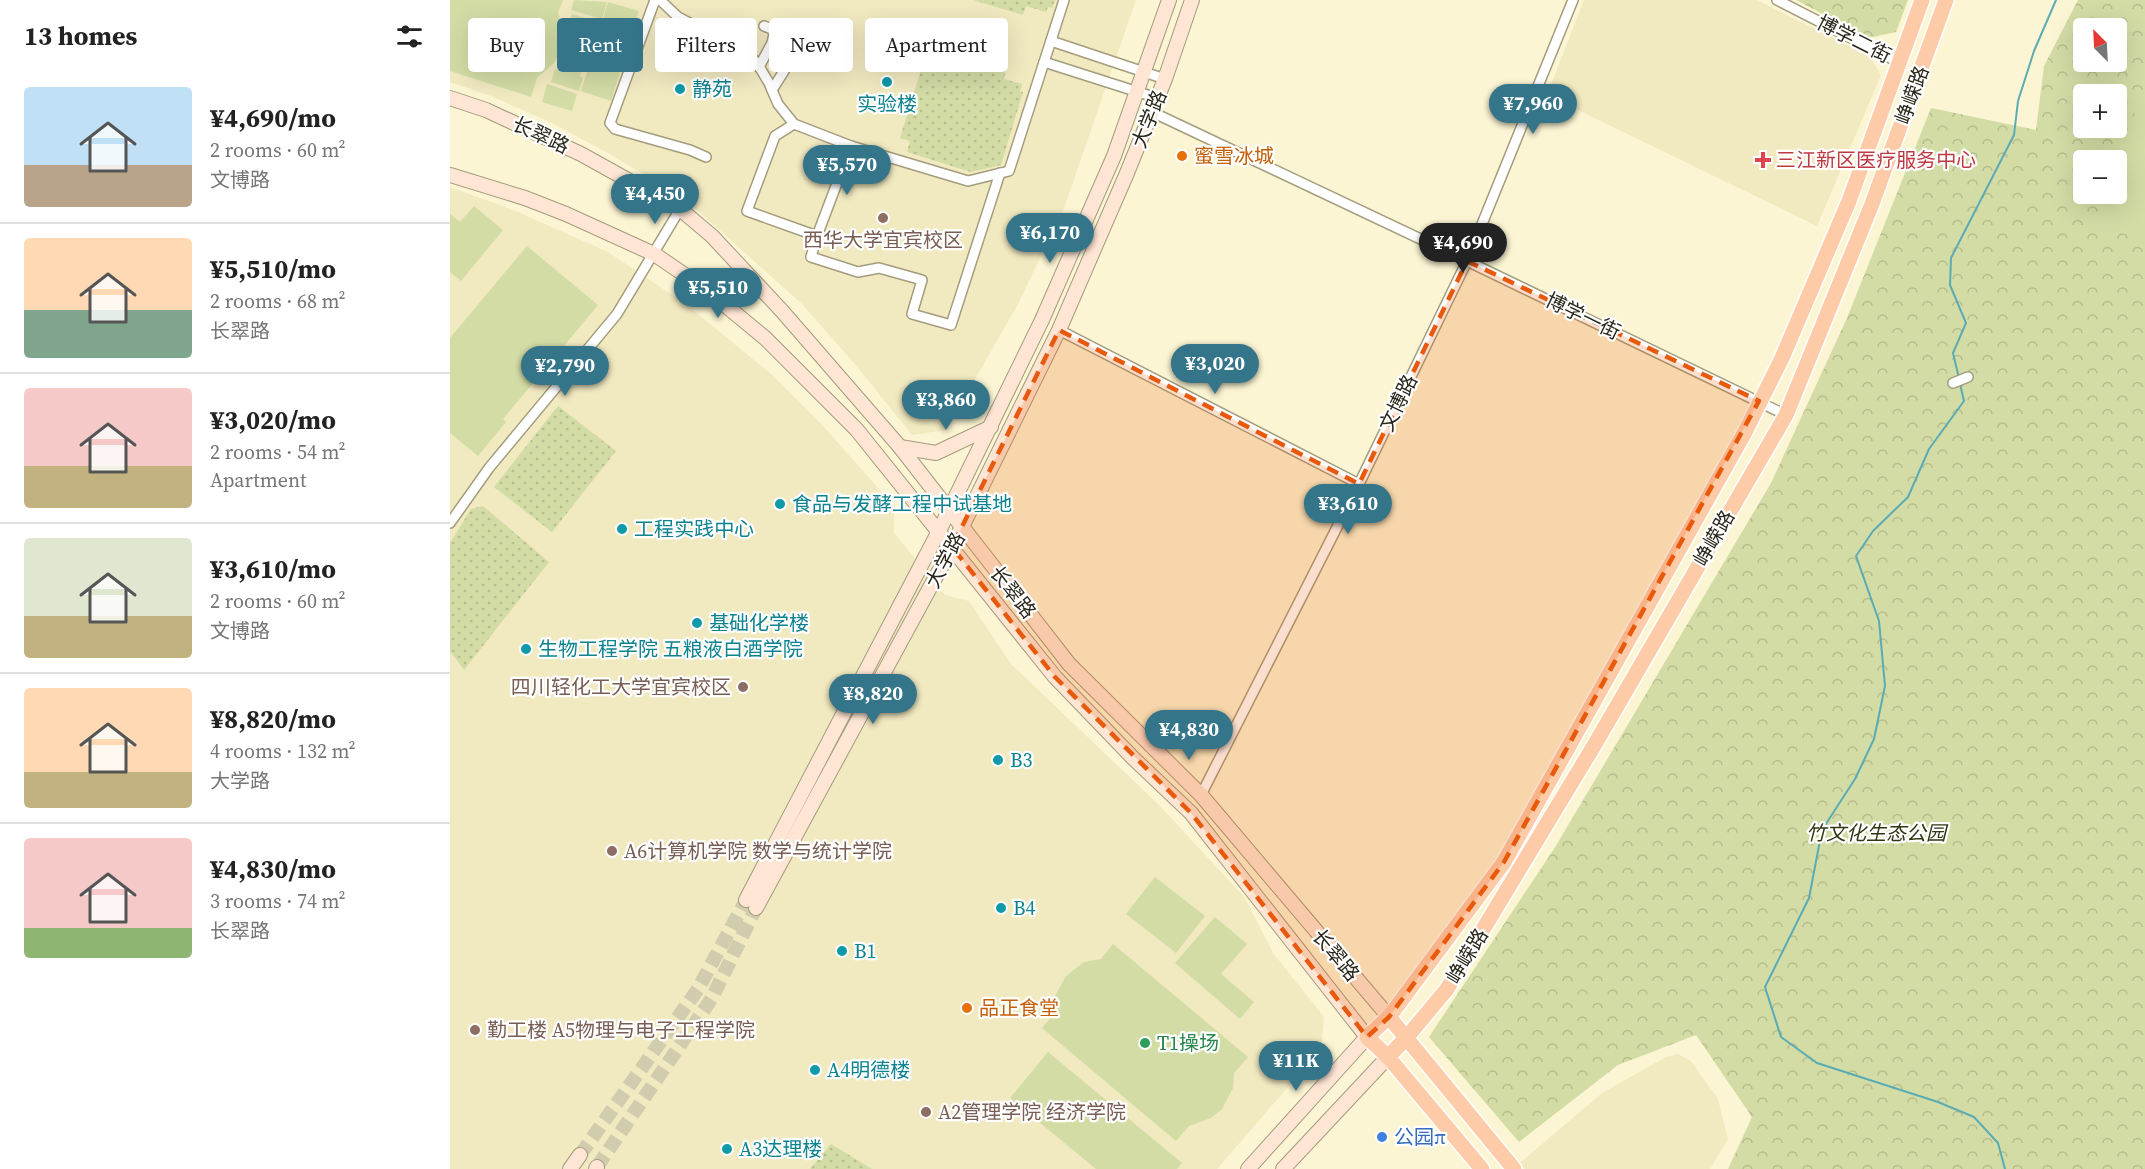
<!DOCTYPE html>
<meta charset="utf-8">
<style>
:root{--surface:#fff;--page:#f2f2f2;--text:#222;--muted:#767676;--line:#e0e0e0;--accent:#357589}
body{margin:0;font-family:"Source Serif 4","Noto Sans SC",serif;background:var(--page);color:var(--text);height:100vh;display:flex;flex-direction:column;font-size:22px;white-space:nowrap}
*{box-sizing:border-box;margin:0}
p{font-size:20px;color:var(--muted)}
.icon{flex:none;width:33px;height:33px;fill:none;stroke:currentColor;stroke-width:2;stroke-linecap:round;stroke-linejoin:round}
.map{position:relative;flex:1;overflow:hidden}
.side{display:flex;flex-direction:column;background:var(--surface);width:450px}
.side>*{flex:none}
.guide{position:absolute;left:18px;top:18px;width:570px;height:54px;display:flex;gap:12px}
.needle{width:39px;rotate:336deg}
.buttons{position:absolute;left:1623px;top:18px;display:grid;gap:12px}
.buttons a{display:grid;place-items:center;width:54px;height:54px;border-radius:6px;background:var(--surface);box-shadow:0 6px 24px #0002;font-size:30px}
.price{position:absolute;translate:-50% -51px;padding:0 14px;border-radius:21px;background:var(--accent);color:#fff;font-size:20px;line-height:39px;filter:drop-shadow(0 2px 3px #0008)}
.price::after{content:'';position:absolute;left:50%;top:36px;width:18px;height:14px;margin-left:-9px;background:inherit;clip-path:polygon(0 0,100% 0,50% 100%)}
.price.on{background:#222;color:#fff}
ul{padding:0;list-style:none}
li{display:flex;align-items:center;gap:18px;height:150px;padding:0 24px}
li+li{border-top:2px solid var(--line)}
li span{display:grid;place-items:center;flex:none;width:168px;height:120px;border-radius:6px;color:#555}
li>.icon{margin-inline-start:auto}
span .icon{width:72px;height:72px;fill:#fffc;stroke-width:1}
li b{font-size:26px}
h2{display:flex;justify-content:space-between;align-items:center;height:72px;padding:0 24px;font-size:26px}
.tag{padding:0 21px;border-radius:6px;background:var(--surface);box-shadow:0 6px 24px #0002;font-size:21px;line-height:54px}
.tag.on{background:var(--accent);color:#fff}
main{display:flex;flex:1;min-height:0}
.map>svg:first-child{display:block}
.built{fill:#f1e9c0}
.grass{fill:url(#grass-dots)}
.park{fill:url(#park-crowns);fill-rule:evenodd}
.pitch{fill:#d3dca5}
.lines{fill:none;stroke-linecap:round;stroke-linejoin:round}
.stream{stroke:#5babb4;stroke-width:2}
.secondary-tunnel{stroke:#d1ccae;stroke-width:14;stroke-dasharray:14 7;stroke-linecap:butt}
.street-casing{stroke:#a39c7d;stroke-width:12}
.secondary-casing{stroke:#a39c7d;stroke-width:16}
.primary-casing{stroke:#fff;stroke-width:18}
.street{stroke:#fff;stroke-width:9}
.secondary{stroke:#fee5d4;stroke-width:14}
.primary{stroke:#fdcba8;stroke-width:15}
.marked{fill:#e8590c;fill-opacity:0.2;stroke:#e8590c;stroke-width:4.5;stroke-dasharray:12 8;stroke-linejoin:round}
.culture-dot{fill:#0f9aa8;stroke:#fff;stroke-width:2}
.food-dot{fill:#e8710a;stroke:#fff;stroke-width:2}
.health-dot{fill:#e0444e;stroke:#fff;stroke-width:2}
.education-dot{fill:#8d6e63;stroke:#fff;stroke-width:2}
.leisure-dot{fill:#2e9e5b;stroke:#fff;stroke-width:2}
.shop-dot{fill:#3f7fe0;stroke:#fff;stroke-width:2}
.labels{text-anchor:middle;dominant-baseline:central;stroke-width:4.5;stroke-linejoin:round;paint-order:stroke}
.street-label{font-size:20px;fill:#2a271b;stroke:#fff}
.culture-label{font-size:20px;fill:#0d838f;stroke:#fff;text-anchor:start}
.food-label{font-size:20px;fill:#c56008;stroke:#fff;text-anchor:start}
.health-label{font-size:20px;fill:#be3a42;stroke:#fff;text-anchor:start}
.education-label{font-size:20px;fill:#785e54;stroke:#fff;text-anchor:start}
.park-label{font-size:20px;font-style:italic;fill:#333613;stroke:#fff}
.leisure-label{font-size:20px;fill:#27864d;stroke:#fff;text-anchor:start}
.shop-label{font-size:20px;fill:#366cbe;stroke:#fff;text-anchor:start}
</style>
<main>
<section class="side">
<h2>13 homes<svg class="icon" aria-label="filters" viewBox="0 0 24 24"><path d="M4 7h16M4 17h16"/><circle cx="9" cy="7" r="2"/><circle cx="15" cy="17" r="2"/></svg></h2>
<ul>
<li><span style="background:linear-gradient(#bfe0f5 65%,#b9a48a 0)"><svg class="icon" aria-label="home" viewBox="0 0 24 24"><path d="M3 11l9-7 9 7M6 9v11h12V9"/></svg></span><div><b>¥4,690/mo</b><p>2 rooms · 60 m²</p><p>文博路</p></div></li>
<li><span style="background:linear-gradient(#ffd9b3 60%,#7fa58c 0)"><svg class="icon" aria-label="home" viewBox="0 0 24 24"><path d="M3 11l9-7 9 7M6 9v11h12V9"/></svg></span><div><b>¥5,510/mo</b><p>2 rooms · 68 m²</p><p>长翠路</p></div></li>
<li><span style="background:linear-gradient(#f6c9c9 65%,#c2b280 0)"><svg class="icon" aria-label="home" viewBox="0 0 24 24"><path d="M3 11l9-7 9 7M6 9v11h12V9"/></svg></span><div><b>¥3,020/mo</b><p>2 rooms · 54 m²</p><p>Apartment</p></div></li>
<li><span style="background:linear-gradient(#dfe7d0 65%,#c2b280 0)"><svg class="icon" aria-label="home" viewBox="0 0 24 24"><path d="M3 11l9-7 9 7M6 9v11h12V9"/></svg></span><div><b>¥3,610/mo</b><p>2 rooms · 60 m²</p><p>文博路</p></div></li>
<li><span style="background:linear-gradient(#ffd9b3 70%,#c2b280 0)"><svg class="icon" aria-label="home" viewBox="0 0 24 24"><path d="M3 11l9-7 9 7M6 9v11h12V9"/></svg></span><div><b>¥8,820/mo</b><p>4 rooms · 132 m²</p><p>大学路</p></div></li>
<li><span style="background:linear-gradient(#f6c9c9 75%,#8fb573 0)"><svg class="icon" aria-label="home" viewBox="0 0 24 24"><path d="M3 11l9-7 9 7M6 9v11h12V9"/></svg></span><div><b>¥4,830/mo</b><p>3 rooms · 74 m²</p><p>长翠路</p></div></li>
</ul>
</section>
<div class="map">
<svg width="1695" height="1169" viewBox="0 0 1695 1169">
<defs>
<pattern id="grass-dots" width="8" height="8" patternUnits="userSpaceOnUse" patternTransform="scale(1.5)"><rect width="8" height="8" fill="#d3dca5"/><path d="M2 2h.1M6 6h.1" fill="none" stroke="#b5bd8d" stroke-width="1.8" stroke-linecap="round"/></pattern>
<pattern id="park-crowns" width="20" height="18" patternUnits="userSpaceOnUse" patternTransform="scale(1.5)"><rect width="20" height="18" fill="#d3dca5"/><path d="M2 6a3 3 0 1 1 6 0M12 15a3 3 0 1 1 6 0" fill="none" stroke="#b5bd8d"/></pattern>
</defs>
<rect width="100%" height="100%" fill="#fbf5d3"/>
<g class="built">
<path d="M0 0H686L614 208 568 304 496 430 462 435 404 363 352 304 236 200 158 153 98 121 38 95 0 82Z"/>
<path d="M1134 0H1307L1420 57 1431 75 1367 226 1097 95Z"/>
<path d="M0 187 61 209 158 252 237 305 321 374 374 427 444 506V533L495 595 519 601 561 664 710 806 795 898 823 953 874 1017 871 1049 767 1169H0Z"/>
<path d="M1228 1054 1241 1061 1268 1099 1278 1139 1260 1169H1075L1070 1163 1152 1093 1216 1057Z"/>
</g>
<g class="grass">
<path d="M523 0H605L602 8 598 7 596 12 576 6 573 15Z"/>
<path d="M478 47 556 70 554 79 572 84 570 91 573 92 551 165 521 172 457 152 460 141 450 138Z"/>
<path d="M108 406 166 451 102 532 44 487Z"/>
<path d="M33 506 99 562 14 670 0 651V543L21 509Z"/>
<path d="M381 1144 422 1169H360Z"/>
</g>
<g class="park">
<path d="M1346 0H1458L1446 32 1418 38Z"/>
<path d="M1628 0H1695V1169H1278L1302 1117 1246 1035 1168 1065 1069 1142 979 1037 1104 849 1321 483 1397 318 1481 108 1586 130 1594 66ZM1634 28H1666V62H1634ZM1634 94H1666V128H1634ZM1634 160H1666V194H1634Z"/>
</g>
<g class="pitch">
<path d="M0 0H113L108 12 114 34 111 49 104 63 87 78 81 97 0 71Z"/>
<path d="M124 0 157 2 152 19 121 10Z"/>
<path d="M158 2 189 11 183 28 153 19Z"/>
<path d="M122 14 150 23 146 35H143L130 76 133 78 129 91 101 82 105 69 110 70 123 29 118 27Z"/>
<path d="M153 20 183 29 161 101 131 91Z"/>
<path d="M97 84 127 94 122 111 92 102Z"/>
<path d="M1686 108 1695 110V240L1650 226 1660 194H1666L1667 174Z"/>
<path d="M24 206 53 230 11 281 0 272V214L10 222Z"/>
<path d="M77 246 148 305 53 419 56 422 28 456 0 433V338Z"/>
<path d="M705 877 755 916 726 953 676 914Z"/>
<path d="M765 917 797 944 771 974 804 1002 790 1019 725 963Z"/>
<path d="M663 944 798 1057 784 1073 783 1088 772 1109 761 1118 739 1126 726 1141 592 1028 604 1014 605 996 616 976 634 962 651 959Z"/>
<path d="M598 1052 732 1163 727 1169H646L560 1098Z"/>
</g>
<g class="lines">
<g class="stream">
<path d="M1509 378 1503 353 1516 323 1500 285 1501 258 1564 135 1568 101 1584 51 1606 0"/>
<path d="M1510 384 1514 401 1479 449 1458 497 1423 531 1406 556 1429 621 1435 686 1424 739 1405 779 1372 830 1359 898 1315 987 1331 1037 1367 1063 1488 1102 1524 1117 1548 1143 1555 1169"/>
</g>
<g class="secondary-tunnel">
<path d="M130 1155 248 989 296 900"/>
<path d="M147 1167 262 998 306 908"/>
</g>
<defs>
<g id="street">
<path d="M205 0 160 123 165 129 240 150 256 157"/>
<path d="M210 0 228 17 297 53 307 63 319 83 328 104 344 124 401 146 518 181 559 171 614 0"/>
<path d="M1327 0 1450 63"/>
<path d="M601 41 715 79"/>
<path d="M594 62 707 98"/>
<path d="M309 67 322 43 324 34 322 29 314 26"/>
<path d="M322 90 334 71 341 50"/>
<path d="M702 112 1017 261 1336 415"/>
<path d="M344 124 325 136 297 211 367 236 361 257 408 272 429 268 472 280 462 314 501 325 550 173"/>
<path d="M367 236 401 146"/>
<path d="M609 330 909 484"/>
<path d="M1503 383 1518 377"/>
<path d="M0 523 39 468 167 314 230 209"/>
<path d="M751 795 909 484 1017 261 1123 0"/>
</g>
<g id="secondary">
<path d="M0 98 36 110 131 154 230 209 262 236 332 311 450 447 619 664 751 795 939 1017"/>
<path d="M0 175 75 198 116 214 204 254 257 290 315 338 407 430 605 677 683 758 741 813 917 1037 798 1169"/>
<path d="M450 447 486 453 541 427"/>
<path d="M296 900 489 531 592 320 664 156 719 0"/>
<path d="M306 908 502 547 609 330 677 173 715 79 742 0"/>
<path d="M120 1169 130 1155"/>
<path d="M146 1169 147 1167"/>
<path d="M833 1169 938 1057"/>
</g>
<g id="primary">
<path d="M939 1017 1064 1169"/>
<path d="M938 1057 957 1037 997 989 1145 744 1336 415 1422 204 1496 0"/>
<path d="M1032 1169 938 1057 917 1037 939 1017 1054 862 1295 432 1332 358 1399 201 1472 0"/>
</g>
</defs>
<use href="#street" class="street-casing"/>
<use href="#secondary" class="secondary-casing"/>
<use href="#primary" class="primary-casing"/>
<use href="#street" class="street"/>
<use href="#secondary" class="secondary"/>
<use href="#primary" class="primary"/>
</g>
<path class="marked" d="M1017 261 1309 401 1054 862 939 1017 917 1037 741 813 605 677 502 547 609 330 909 484Z"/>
<g class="culture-dot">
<circle cx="437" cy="82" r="6"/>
<circle cx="230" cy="89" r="6"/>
<circle cx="330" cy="504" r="6"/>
<circle cx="172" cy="529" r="6"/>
<circle cx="247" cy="623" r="6"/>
<circle cx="76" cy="649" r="6"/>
<circle cx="548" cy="760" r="6"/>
<circle cx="551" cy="908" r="6"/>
<circle cx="392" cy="951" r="6"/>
<circle cx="365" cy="1070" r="6"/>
<circle cx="277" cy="1149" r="6"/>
</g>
<g class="food-dot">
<circle cx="732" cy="156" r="6"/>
<circle cx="517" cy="1008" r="6"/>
</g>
<path class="health-dot" d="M1310 151h6v6h6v6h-6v6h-6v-6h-6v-6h6z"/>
<g class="education-dot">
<circle cx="433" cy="218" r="6"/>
<circle cx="293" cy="687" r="6"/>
<circle cx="162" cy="851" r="6"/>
<circle cx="25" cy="1030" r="6"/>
<circle cx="476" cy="1112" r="6"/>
</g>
<circle class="leisure-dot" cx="695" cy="1043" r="6"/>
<circle class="shop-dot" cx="932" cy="1137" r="6"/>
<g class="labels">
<g class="street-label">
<text transform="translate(1404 39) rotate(27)">博学二街</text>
<text transform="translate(1462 95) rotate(-70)">峥嵘路</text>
<text transform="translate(699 119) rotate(-68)">大学路</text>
<text transform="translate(91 135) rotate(25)">长翠路</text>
<text transform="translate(1133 316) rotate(26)">博学一街</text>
<text transform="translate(948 403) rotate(-64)">文博路</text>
<text transform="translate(1264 538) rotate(-60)">峥嵘路</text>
<text transform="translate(495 560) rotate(-62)">大学路</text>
<text transform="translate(563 592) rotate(52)">长翠路</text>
<text transform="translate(886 955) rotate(50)">长翠路</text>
<text transform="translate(1017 956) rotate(-59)">峥嵘路</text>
</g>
<g class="culture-label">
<text x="242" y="89">静苑</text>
<text x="437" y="104" text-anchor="middle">实验楼</text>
<text x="342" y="504">食品与发酵工程中试基地</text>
<text x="184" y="529">工程实践中心</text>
<text x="259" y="623">基础化学楼</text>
<text x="88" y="649">生物工程学院 五粮液白酒学院</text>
<text x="560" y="760">B3</text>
<text x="563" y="908">B4</text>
<text x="404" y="951">B1</text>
<text x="377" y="1070">A4明德楼</text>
<text x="289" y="1149">A3达理楼</text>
</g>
<g class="food-label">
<text x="744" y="156">蜜雪冰城</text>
<text x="529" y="1008">品正食堂</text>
</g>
<g class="health-label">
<text x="1326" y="160">三江新区医疗服务中心</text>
</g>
<g class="education-label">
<text x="433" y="240" text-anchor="middle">西华大学宜宾校区</text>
<text x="281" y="687" text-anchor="end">四川轻化工大学宜宾校区</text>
<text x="174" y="851">A6计算机学院 数学与统计学院</text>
<text x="37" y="1030">勤工楼 A5物理与电子工程学院</text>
<text x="488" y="1112">A2管理学院 经济学院</text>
</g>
<g class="park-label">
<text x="1426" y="833">竹文化生态公园</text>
</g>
<g class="leisure-label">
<text x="707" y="1043">T1操场</text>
</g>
<g class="shop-label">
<text x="944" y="1137">公园π</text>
</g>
</g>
</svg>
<div class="buttons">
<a><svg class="needle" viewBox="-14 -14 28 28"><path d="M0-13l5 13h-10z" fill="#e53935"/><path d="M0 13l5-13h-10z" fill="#767676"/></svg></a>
<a>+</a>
<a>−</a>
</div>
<b class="price" style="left:1083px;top:135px">¥7,960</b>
<b class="price" style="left:397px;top:196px">¥5,570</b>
<b class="price" style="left:205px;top:225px">¥4,450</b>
<b class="price" style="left:600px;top:264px">¥6,170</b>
<b class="price on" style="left:1013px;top:274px">¥4,690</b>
<b class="price" style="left:268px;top:319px">¥5,510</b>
<b class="price" style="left:765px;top:395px">¥3,020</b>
<b class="price" style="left:115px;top:397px">¥2,790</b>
<b class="price" style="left:496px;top:431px">¥3,860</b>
<b class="price" style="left:898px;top:535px">¥3,610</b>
<b class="price" style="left:423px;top:725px">¥8,820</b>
<b class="price" style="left:739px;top:761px">¥4,830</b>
<b class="price" style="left:846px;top:1092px">¥11K</b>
<div class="guide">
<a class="tag">Buy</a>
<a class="tag on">Rent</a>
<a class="tag">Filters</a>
<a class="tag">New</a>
<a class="tag">Apartment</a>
</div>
</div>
</main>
